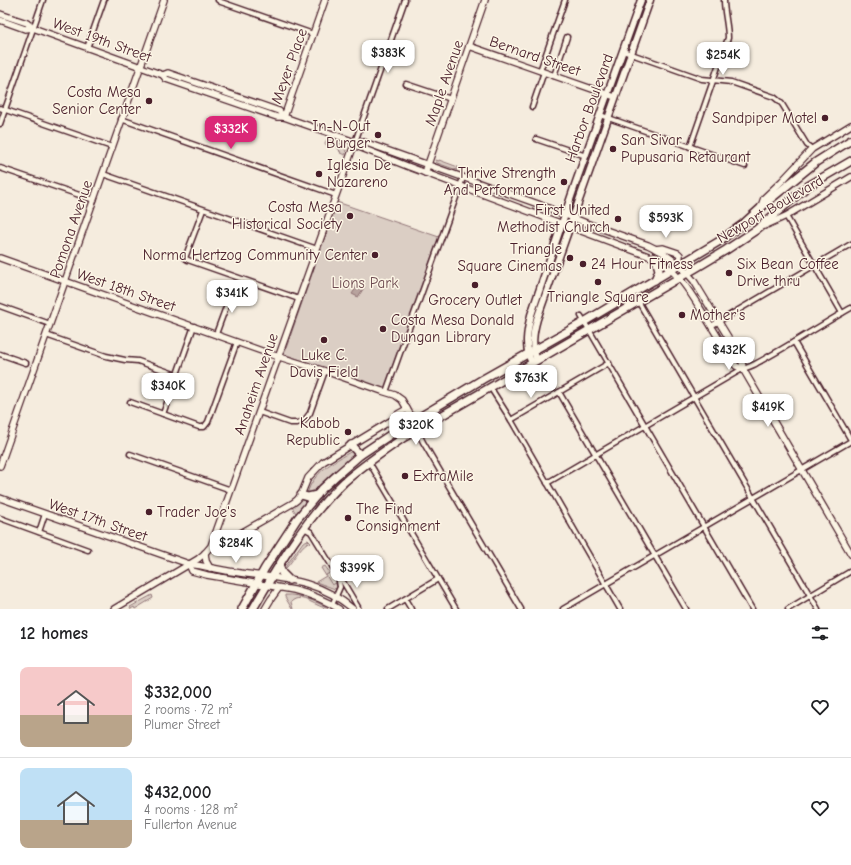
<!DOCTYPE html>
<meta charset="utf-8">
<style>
:root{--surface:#fff;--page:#f6f6f6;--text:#202124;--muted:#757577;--line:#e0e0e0;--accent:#db2777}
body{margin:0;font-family:"Comic Neue",sans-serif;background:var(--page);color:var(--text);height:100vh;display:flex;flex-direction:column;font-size:15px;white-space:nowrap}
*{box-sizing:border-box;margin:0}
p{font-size:13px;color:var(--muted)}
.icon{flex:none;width:22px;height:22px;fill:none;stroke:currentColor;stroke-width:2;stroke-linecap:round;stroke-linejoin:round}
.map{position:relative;height:609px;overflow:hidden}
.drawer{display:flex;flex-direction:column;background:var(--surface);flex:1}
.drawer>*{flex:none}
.price{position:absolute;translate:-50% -34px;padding:0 9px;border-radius:8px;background:#fff;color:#222;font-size:13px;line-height:26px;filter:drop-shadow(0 1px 2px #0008)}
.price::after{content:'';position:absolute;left:50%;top:24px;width:12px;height:9px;margin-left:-6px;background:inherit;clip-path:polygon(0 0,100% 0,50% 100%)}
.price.active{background:var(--accent);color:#fff}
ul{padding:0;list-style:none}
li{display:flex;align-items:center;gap:12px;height:100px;padding:0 20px}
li+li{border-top:1px solid var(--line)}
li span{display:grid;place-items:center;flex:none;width:112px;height:80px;border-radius:8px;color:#555}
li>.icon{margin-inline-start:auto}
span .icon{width:48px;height:48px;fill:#fffc;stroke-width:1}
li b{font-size:17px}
h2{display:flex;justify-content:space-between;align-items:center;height:48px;padding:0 20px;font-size:17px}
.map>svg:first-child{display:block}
.green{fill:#dbcec4;stroke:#927678}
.water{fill:#b8a39e;stroke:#8c6e70}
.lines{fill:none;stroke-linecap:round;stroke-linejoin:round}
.street-casing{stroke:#4a1f2b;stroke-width:7}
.secondary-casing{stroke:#4a1f2b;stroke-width:8}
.primary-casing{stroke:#4a1f2b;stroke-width:9}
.highway-casing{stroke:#4a1f2b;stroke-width:10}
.street{stroke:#fcf5e5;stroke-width:4}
.secondary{stroke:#fcf5e5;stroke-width:5.5}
.primary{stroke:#fcf5e5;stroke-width:6}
.highway{stroke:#fcf5e5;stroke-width:7}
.poi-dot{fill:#4a1f2b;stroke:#fcf5e5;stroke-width:1.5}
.labels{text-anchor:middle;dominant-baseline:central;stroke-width:3;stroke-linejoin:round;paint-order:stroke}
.street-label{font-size:15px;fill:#4a1f2b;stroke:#fcf5e5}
.poi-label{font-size:15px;fill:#4a1f2b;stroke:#fcf5e5;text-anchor:end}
.park-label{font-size:15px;fill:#6e4b51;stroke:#fcf5e5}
</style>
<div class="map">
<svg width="851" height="609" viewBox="0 0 851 609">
<rect width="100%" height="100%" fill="#f5ecde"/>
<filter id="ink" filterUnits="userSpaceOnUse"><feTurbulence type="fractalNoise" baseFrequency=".025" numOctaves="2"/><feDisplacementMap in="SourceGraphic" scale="8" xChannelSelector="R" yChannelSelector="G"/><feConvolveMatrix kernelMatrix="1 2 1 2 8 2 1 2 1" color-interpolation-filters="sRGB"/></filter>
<g filter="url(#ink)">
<g class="green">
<path d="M327 139 345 145 346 150 345 155 340 153 341 152 339 151 340 150 338 149V147L333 145 332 147 326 145 325 143Z"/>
<path d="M435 160 439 161V160L458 167 457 170 437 163Z"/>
<path d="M337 202 439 237 384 390 284 354Z"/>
<path d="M352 451 353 455 352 457C338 469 324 480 311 494H307C313 472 333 462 352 451Z"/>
<path d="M302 497 310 498 297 515 292 507 298 503Z"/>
<path d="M308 540 311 543 310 544 308 542C299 548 293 561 286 568V566L303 542Z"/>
<path d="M325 566 330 573 326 575 332 585 336 583 337 587 335 589 316 582 326 576 321 568Z"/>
<path d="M152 595 153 598 135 609 134 607 131 609 130 607Z"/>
<path d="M285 595C300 594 315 601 328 608 318 609 301 591 291 602L293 609H292L285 597Z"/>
</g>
<path class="water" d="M360 282 365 286 358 297 352 294Z"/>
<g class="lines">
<defs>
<g id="street">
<path d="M218 0 221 2 313 34"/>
<path d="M87 48 104 0"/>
<path d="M623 51 702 79 731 82 774 97 779 101 782 104 807 145 812 149"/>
<path d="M540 71 565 0"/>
<path d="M554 76 567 37"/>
<path d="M406 84 451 99"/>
<path d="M532 107 544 72"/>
<path d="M0 108 112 147"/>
<path d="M600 115 745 166"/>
<path d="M121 119 336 195"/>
<path d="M0 124 43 0"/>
<path d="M536 139 586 156"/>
<path d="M355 142 405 0"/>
<path d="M690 147 728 38C728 25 724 13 724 0"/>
<path d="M0 168 94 200"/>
<path d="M103 174 317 249"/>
<path d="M203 210 185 258 188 260 299 299"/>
<path d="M786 216 842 313"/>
<path d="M638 301 818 609"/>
<path d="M0 306 50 324"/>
<path d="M581 316 752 609"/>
<path d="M711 326 851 244"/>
<path d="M216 334 233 288"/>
<path d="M46 335 106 356 125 360 138 361 177 375"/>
<path d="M794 342 851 440"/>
<path d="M0 354 26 363"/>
<path d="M490 387 511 420 620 609"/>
<path d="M386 392 463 178"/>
<path d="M559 392 686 609"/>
<path d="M130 402 199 427H204L208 422 237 342"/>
<path d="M259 412 290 423H297L304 421 310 413 325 371"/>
<path d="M163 414 194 326"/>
<path d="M511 420 609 363"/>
<path d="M417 430 423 442 521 609"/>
<path d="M130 454 231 490"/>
<path d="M369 462 456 609"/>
<path d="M547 483 737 372C744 368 751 367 757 363 789 346 819 326 851 308"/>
<path d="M0 518 88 550"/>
<path d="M304 528 311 532 338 576 342 580 358 607V609"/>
<path d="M39 532 45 514"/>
<path d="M405 599 411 609"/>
<path d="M332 605 340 587 338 576"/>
<path d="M388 609 438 579"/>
<path d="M563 609 851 441"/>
<path d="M788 609 851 571"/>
</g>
<g id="secondary">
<path d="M0 14 27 23 33 28"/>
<path d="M0 20 25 29 33 28 163 75 168 73 279 111 284 117"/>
<path d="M469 46 615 97"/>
<path d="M163 75 166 79 277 117H284L355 142 361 141 538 204 586 223 648 245 662 252 673 260 687 273 694 281 742 360 743 369 851 554"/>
<path d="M284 117 325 0"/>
<path d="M355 142 359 147 407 166 651 257C678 271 687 287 703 313 714 330 724 348 736 366L743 369"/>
<path d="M425 173 485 0"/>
<path d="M760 209 764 198 782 181 812 149 851 125"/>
<path d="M764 226 786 216 851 177"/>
<path d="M655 249 663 248 678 253 680 255 679 265"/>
<path d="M0 258 273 355 325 371 382 391 395 395 402 400 410 414 417 429"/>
<path d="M0 466 164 0"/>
<path d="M0 498 189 564C206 566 223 571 240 573 284 579 318 579 353 609"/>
<path d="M214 539 224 541H227L293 503 297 500 301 495 308 478 323 462 397 417 398 414 407 409"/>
<path d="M205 553 206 561 210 568"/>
<path d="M189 564 192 571 207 575 294 590C310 594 325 600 339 609"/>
<path d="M114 609 198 559 205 553 211 546 355 142"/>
<path d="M265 609 271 599 279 588"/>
</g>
<g id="primary">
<path d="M537 360C531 346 533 333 537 319L650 0"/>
<path d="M532 363C524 347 527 332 531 315L576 182 641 0"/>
</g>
<g id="highway">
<path d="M655 280 659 270 656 259"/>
<path d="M351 445 360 455"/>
<path d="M301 495 308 497 317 495"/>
<path d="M279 566 282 573 289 580"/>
<path d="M242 609 265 568 297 519 322 489 337 475 360 455 393 433 483 379 584 322 718 242 743 224 773 197 816 162 851 140"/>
<path d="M253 609C279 564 306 518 344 482 363 465 383 452 403 438L696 268 726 250 756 230 808 186 851 161"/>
</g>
</defs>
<use href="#street" class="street-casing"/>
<use href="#secondary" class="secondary-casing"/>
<use href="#primary" class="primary-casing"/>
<use href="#highway" class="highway-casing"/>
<use href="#street" class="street"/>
<use href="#secondary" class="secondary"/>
<use href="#primary" class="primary"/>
<use href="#highway" class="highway"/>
</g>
</g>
<g class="poi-dot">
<circle cx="149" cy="101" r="4"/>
<circle cx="825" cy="118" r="4"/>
<circle cx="378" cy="135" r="4"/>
<circle cx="613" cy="149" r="4"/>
<circle cx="319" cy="174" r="4"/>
<circle cx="564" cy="182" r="4"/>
<circle cx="350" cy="216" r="4"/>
<circle cx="618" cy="219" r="4"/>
<circle cx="375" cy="255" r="4"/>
<circle cx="570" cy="258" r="4"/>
<circle cx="583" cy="264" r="4"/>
<circle cx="729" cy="273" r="4"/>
<circle cx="598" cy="282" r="4"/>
<circle cx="475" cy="285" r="4"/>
<circle cx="682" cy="315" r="4"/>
<circle cx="383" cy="329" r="4"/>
<circle cx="324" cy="340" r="4"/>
<circle cx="348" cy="432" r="4"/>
<circle cx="405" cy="476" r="4"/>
<circle cx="149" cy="512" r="4"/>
<circle cx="348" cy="518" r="4"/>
</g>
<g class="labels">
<g class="street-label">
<text transform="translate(102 40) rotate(20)">West 19th Street</text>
<text transform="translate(535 56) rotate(19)">Bernard Street</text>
<text transform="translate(289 66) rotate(-70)">Meyer Place</text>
<text transform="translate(444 83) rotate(-71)">Maple Avenue</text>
<text transform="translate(589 108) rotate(-70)">Harbor Boulevard</text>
<text transform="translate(770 209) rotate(-30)">Newport Boulevard</text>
<text transform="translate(71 229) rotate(-71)">Pomona Avenue</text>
<text transform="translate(126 290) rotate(19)">West 18th Street</text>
<text transform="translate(256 384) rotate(-71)">Anaheim Avenue</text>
<text transform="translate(98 520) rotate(19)">West 17th Street</text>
</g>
<g class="poi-label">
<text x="141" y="92">Costa Mesa<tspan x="141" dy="17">Senior Center</tspan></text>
<text x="817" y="118">Sandpiper Motel</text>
<text x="370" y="126">In-N-Out<tspan x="370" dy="17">Burger</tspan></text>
<text x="621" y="140" text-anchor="start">San Sivar<tspan x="621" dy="17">Pupusaria Retaurant</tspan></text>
<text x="327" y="165" text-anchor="start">Iglesia De<tspan x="327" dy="17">Nazareno</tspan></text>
<text x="556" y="173">Thrive Strength<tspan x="556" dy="17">And Performance</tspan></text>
<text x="342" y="207">Costa Mesa<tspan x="342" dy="17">Historical Society</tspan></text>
<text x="610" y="210">First United<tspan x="610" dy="17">Methodist Church</tspan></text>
<text x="562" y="249">Triangle<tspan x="562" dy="17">Square Cinemas</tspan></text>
<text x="367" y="255">Norma Hertzog Community Center</text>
<text x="591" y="264" text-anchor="start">24 Hour Fitness</text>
<text x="737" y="264" text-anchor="start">Six Bean Coffee<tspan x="737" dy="17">Drive thru</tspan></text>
<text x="598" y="297" text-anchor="middle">Triangle Square</text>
<text x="475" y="300" text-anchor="middle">Grocery Outlet</text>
<text x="690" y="315" text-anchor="start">Mother's</text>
<text x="391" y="320" text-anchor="start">Costa Mesa Donald<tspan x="391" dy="17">Dungan Library</tspan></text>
<text x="324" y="355" text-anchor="middle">Luke C.<tspan x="324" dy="17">Davis Field</tspan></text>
<text x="340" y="423">Kabob<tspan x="340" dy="17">Republic</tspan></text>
<text x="413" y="476" text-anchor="start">ExtraMile</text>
<text x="356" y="509" text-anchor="start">The Find<tspan x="356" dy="17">Consignment</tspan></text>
<text x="157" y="512" text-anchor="start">Trader Joe's</text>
</g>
<g class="park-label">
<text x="365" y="283">Lions Park</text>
</g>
</g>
</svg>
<b class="price" style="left:388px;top:74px">$383K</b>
<b class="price" style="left:723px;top:76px">$254K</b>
<b class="price active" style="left:231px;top:150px">$332K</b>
<b class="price" style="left:666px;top:239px">$593K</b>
<b class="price" style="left:232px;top:314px">$341K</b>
<b class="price" style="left:729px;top:371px">$432K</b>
<b class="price" style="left:531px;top:399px">$763K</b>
<b class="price" style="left:168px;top:407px">$340K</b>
<b class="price" style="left:768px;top:428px">$419K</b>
<b class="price" style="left:416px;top:446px">$320K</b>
<b class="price" style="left:236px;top:564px">$284K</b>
<b class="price" style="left:357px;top:589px">$399K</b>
</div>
<section class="drawer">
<h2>12 homes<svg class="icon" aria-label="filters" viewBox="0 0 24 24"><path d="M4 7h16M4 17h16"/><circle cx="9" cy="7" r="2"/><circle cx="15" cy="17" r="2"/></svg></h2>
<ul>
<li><span style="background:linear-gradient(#f6c9c9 60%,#b9a48a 0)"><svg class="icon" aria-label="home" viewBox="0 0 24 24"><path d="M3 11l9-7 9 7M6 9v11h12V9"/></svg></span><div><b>$332,000</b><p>2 rooms · 72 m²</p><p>Plumer Street</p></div><svg class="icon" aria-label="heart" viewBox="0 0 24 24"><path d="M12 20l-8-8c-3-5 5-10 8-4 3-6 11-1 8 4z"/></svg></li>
<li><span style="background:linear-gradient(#bfe0f5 65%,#b9a48a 0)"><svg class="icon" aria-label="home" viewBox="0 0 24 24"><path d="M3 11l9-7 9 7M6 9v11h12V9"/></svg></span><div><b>$432,000</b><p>4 rooms · 128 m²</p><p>Fullerton Avenue</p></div><svg class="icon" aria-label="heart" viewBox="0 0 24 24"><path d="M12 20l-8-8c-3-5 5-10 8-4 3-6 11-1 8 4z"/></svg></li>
</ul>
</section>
